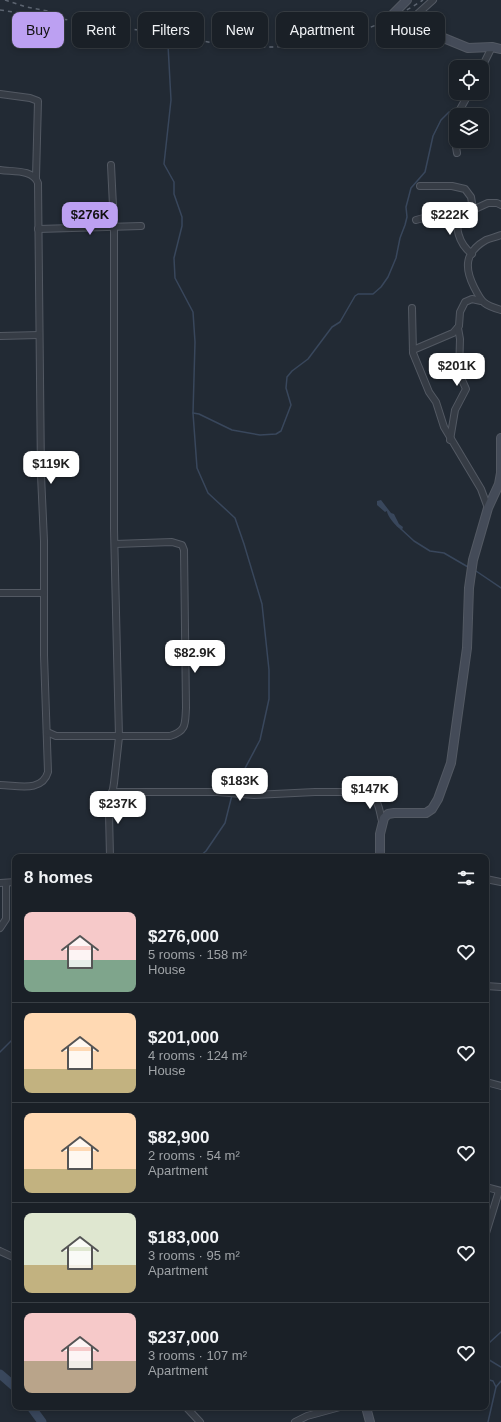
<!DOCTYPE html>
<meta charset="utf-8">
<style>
:root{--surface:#1a2027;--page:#23282f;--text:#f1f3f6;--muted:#9fa3a7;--line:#383e44;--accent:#bca0f2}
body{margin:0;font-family:Helvetica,sans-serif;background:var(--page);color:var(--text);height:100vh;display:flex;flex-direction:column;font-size:15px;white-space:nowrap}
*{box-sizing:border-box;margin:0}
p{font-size:13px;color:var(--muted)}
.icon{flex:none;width:22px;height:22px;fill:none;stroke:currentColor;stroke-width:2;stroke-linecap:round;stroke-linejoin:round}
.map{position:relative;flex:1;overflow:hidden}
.side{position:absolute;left:12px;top:854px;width:477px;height:556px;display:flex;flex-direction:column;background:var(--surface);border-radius:8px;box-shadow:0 2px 6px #0003,0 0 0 1px var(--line)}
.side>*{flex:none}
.guide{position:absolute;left:12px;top:12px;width:477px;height:36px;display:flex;gap:8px}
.controls{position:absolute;left:449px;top:60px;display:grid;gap:8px}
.controls a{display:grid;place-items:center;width:40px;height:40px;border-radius:8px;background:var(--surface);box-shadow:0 2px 6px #0003,0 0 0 1px var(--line);font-size:20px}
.price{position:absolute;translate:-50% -34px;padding:0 9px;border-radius:8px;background:#fff;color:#222;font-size:13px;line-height:26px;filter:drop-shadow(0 1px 2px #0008)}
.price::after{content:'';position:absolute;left:50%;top:24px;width:12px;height:9px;margin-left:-6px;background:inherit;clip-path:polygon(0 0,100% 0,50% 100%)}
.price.on{background:var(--accent);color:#111}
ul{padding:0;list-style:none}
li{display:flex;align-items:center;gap:12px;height:100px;padding:0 12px}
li+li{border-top:1px solid var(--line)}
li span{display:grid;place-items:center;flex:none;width:112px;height:80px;border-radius:8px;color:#555}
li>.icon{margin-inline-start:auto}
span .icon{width:48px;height:48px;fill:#fffc;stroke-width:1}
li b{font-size:17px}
h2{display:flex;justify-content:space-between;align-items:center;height:48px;padding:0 12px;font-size:17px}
.tag{padding:0 14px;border-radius:8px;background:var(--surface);box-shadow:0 2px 6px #0003,0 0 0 1px var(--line);font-size:14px;line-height:36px}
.tag.on{background:var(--accent);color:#111}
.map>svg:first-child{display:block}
.water{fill:#39475c}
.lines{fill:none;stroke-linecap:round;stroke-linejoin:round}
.stream{stroke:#39475c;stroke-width:1.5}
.river{stroke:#39475c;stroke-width:9}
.street-casing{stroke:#535963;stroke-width:8}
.secondary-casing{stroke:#535963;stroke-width:10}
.street{stroke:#363c45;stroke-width:6}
.secondary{stroke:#444b58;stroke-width:8}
.rail{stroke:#5d6571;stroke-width:1.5;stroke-dasharray:4 4;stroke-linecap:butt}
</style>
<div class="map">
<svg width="501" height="1422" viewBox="0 0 501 1422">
<rect width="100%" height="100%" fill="#222a34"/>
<path class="water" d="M381 500 391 513 394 514 399 524 403 527 402 530C398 529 387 516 387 511L385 512 377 505V501Z"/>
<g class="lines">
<g class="stream">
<path d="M168 45 171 100 164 164 174 182V194L182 217V226L174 258 175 278 193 312 195 342 193 413 197 468 208 493 235 518 244 544 262 604 269 670V699L260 740 233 791"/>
<path d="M193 413 199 414 232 430 260 435 276 434 281 431 291 405 286 388 287 377 292 371 308 359 332 327 340 322 355 296 358 294H373L381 287 388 277 396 258 400 238 405 225 407 217 406 207 411 188 425 172 433 136 441 120 449 112"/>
<path d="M401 529 414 541 430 551 444 553 468 567"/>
<path d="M476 571 501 588"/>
<path d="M199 857 206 851 225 823 232 795"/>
<path d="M0 1052 15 1037"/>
<path d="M486 1351 489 1343 501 1332"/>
<path d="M486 1358 501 1367"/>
<path d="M486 1379 493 1381 496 1387"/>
<path d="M488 1422 496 1387 501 1381"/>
</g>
<g class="river">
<path d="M0 1374 15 1387"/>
<path d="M31 1407 42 1422"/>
</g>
<defs>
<g id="street">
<path d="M403 27 433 0"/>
<path d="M482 67 492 47"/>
<path d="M0 94 30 98 38 101 36 177"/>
<path d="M457 115 469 93"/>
<path d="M456 116 453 129 457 153"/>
<path d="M0 170C12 172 33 169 38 183L41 475 44 541V655L48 772C42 793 17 785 0 785"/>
<path d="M420 186H452L465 189 471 197 473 209"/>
<path d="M461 212C453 226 459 244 472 254"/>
<path d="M416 220 427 217H443L477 208 488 203H497L501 205"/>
<path d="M38 229 141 226"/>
<path d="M501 235C496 237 491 238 486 240 465 252 464 267 474 287 482 303 484 305 501 310"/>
<path d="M412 308 413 353 429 392 436 402 444 427 481 489 488 508"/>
<path d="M0 336 39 335"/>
<path d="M413 350 453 333 459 326 460 312 465 302 472 299 481 301"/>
<path d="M450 440 455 410 466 389 459 373 460 339 458 328"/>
<path d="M0 593H44"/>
<path d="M47 732 56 736H170C187 731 185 723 186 708L184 550 182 545 172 542 115 544"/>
<path d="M112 792H217L254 795 315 792H367C379 799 379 809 382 821"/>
<path d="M110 857 109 813 114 783 119 737 114 529V227L111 165"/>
<path d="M486 879 501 882"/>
<path d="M0 883 15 882"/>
<path d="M0 928 6 919V883"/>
<path d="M486 986 501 987"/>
<path d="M486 1082 501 1086"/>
<path d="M486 1187 501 1191"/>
<path d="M486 1233 499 1191"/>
<path d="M0 1251 15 1258"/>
<path d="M186 1407 200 1422"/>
<path d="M295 1422 307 1416 340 1407"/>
</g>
<g id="secondary">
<path d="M407 0 393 14V20L403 27 429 32 468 48 492 47 501 49"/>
<path d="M501 438V472"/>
<path d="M380 857V834L384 818 388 814 394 813H426L432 809 438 799 451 763 467 648 469 588 473 560 488 508 499 484 501 473"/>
<path d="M366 1407 370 1422"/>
</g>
</defs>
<use href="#street" class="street-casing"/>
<use href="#secondary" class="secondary-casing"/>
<use href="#street" class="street"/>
<use href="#secondary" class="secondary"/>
<g class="rail">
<path d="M5 0 26 7 53 12"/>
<path d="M0 10C46 17 92 23 138 30 179 37 221 46 262 47 319 48 376 31 423 0"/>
</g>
</g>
</svg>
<div class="controls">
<a><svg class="icon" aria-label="locate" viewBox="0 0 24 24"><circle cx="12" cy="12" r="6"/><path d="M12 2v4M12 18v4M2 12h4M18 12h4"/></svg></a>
<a><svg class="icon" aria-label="layers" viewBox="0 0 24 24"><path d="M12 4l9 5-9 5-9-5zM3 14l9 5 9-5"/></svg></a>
</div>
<b class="price on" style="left:90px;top:236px">$276K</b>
<b class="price" style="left:450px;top:236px">$222K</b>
<b class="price" style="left:457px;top:387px">$201K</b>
<b class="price" style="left:51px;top:485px">$119K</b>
<b class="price" style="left:195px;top:674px">$82.9K</b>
<b class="price" style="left:240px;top:802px">$183K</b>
<b class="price" style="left:370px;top:810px">$147K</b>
<b class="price" style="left:118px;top:825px">$237K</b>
<div class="guide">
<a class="tag on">Buy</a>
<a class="tag">Rent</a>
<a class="tag">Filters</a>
<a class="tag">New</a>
<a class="tag">Apartment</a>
<a class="tag">House</a>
</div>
<section class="side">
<h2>8 homes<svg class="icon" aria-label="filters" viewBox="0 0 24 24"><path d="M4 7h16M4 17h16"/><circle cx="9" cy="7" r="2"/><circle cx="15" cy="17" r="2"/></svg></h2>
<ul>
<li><span style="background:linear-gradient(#f6c9c9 60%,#7fa58c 0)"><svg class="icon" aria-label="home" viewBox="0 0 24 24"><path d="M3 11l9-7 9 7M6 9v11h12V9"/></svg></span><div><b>$276,000</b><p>5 rooms · 158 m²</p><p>House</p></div><svg class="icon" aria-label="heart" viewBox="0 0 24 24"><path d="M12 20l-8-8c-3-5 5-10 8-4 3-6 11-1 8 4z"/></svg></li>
<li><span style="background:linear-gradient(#ffd9b3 70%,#c2b280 0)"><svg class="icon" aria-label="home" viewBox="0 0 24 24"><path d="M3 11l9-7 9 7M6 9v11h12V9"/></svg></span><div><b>$201,000</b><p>4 rooms · 124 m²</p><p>House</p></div><svg class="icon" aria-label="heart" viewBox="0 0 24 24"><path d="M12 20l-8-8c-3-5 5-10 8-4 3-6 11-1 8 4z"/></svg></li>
<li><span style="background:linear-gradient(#ffd9b3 70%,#c2b280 0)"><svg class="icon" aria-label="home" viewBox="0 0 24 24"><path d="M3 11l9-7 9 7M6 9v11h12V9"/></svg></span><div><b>$82,900</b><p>2 rooms · 54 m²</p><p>Apartment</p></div><svg class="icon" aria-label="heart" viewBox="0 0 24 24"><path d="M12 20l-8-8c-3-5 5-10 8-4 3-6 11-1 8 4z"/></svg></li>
<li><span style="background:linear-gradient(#dfe7d0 65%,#c2b280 0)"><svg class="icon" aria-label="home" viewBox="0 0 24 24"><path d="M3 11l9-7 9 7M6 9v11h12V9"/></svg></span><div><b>$183,000</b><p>3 rooms · 95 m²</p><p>Apartment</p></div><svg class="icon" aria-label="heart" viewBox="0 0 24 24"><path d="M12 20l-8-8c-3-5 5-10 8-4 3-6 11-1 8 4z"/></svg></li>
<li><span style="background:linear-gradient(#f6c9c9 60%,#b9a48a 0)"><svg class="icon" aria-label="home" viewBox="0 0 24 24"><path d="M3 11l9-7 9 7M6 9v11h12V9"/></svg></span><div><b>$237,000</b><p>3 rooms · 107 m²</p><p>Apartment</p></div><svg class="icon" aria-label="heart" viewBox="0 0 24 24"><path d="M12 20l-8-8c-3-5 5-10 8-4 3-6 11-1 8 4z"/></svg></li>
</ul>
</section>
</div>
